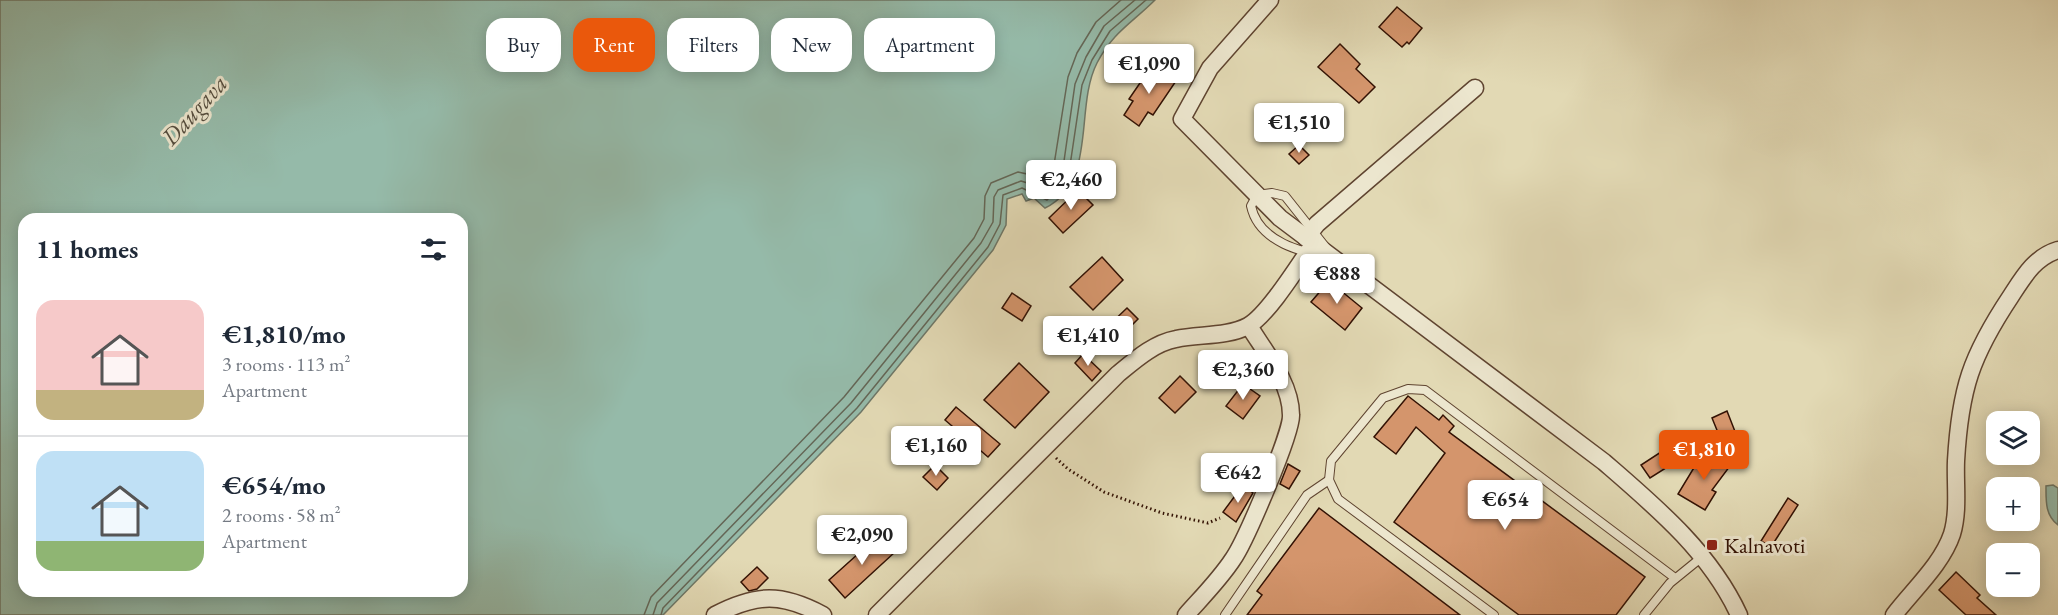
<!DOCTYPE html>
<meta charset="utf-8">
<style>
:root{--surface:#fff;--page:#f6f6f7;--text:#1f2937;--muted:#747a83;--line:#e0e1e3;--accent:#ea580c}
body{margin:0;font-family:"EB Garamond",serif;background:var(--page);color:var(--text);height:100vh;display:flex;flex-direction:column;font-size:22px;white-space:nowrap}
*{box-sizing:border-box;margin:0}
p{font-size:20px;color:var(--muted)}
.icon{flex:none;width:33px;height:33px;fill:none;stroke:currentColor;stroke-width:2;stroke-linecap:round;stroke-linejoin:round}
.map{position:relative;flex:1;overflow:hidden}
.sheet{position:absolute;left:18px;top:213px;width:450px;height:384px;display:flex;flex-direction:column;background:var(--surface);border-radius:18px;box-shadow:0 3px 15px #0003}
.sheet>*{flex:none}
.guide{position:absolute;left:486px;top:18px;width:570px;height:54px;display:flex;gap:12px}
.controls{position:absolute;left:1986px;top:411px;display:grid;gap:12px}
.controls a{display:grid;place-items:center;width:54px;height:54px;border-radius:12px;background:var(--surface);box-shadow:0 3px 15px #0003;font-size:30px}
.price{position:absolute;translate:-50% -51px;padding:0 14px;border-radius:6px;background:#fff;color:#222;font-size:20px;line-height:39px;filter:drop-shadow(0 2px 3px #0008)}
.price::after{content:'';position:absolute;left:50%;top:36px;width:18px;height:14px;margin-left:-9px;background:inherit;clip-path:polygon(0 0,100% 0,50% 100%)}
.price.current{background:var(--accent);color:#fff}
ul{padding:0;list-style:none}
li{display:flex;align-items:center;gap:18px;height:150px;padding:0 18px}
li+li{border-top:2px solid var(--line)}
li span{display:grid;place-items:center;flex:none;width:168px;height:120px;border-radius:18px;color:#555}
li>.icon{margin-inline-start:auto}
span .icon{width:72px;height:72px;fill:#fffc;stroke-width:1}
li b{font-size:26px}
h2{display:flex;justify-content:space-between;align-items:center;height:72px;padding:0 18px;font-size:26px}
.chip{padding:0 21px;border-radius:18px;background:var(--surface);box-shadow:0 3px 15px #0003;font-size:21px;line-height:54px}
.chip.current{background:var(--accent);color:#fff}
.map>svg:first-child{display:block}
.water{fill:#95baa9;stroke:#6e7767;stroke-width:1.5;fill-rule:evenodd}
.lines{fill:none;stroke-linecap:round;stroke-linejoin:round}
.shore{stroke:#646656;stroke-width:1.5}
.building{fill:#d4956c;stroke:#331204;stroke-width:1.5}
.service-casing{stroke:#5f4430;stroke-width:10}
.minor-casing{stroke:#5f4430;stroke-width:19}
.path{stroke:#331204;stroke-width:3;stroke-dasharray:1.5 3;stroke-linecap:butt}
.service{stroke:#ece6ce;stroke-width:8}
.minor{stroke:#ece6ce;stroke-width:16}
.poi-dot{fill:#8f2418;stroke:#ece6ce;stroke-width:2}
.labels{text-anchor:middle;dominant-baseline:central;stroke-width:6;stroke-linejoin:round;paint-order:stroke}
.poi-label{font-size:22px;fill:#331204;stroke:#ece6ce;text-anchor:start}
.water-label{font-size:24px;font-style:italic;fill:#554d3e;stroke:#ece6ce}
</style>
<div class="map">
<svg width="2058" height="615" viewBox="0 0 2058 615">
<rect width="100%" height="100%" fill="#e2d9b4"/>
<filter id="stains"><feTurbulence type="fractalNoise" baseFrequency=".00333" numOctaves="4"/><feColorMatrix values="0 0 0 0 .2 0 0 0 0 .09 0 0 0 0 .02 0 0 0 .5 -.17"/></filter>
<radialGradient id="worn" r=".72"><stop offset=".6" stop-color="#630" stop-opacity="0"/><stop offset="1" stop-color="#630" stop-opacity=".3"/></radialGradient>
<g class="water">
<path d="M0 0H1155C1132 23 1113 32 1097 63 1074 108 1098 182 1045 208L1034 198 1026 201 1022 194 1007 199 1006 225 993 250 861 412 663 615H0ZM24 219H462V591H24Z"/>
<path d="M2053 485 2058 488V525C2045 515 2046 501 2046 486Z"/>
</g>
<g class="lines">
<g class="shore">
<path d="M644 615 651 597 844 397 974 238 984 219 985 196 991 183 1018 172 1045 178 1053 171 1068 77 1077 53 1096 22 1121 0"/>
<path d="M653 615 657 603 851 403 981 243 993 222 994 197 998 190 1021 181 1047 189 1062 175 1075 84 1086 57 1104 26 1135 0"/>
<path d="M661 615 663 608 857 408 988 247 1000 224 1003 195 1022 188 1047 200 1068 179 1082 85 1092 60 1110 31 1146 0"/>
</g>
</g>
<g class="building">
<path d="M1397 7 1422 28 1409 44 1407 42 1402 47 1379 27Z"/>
<path d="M1340 44 1360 64 1356 69 1375 87 1359 103 1318 67Z"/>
<path d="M1153 64 1176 81 1153 115 1148 112 1139 126 1124 115 1133 101 1129 99Z"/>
<path d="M1299 145 1309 155 1299 164 1289 154Z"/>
<path d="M1078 190 1093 205 1063 233 1049 218Z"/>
<path d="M1102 257 1123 280 1093 310 1070 287Z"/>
<path d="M1329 281 1362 308 1345 330 1311 302Z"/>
<path d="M1012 293 1031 306 1022 321 1002 308Z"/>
<path d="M1127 308 1138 319 1116 341 1105 329Z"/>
<path d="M1083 354 1101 371 1092 381 1075 363Z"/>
<path d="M1019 363 1049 392 1015 428 984 400Z"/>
<path d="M1180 376 1196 392 1175 413 1159 398Z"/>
<path d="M1243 384 1260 396 1243 419 1226 406Z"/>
<path d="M1408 396 1439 420 1443 415 1454 426 1449 432 1645 577 1616 615H1519L1394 522 1445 453 1416 427 1396 454 1374 437Z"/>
<path d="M956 407 1000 444 988 457 945 420Z"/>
<path d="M1727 411 1736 434 1721 440 1712 418Z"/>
<path d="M1687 435 1696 449 1650 478 1641 465Z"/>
<path d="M1713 453 1730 466 1712 490 1716 492 1705 510 1678 494 1701 456 1705 463Z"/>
<path d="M1288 464 1300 471 1289 489 1280 484Z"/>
<path d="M935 465 948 478 937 490 923 477Z"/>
<path d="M1243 485 1253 493 1236 522 1223 512Z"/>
<path d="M1788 498 1798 505 1771 547 1761 541Z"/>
<path d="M1319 508 1460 615H1247L1262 595 1257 591Z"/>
<path d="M879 535 895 552 845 598 829 580Z"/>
<path d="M757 567 768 578 757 589 749 591 741 582Z"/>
<path d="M1956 572 1980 595 1977 598 1996 615H1966L1939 590Z"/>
</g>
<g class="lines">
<defs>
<g id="service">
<path d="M1272 193 1285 196 1335 259C1302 252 1259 243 1251 206L1257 195Z"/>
<path d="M1225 615 1307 495 1329 480"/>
<path d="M1494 615 1338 499 1329 480 1331 461 1383 398 1408 389 1425 390 1675 578"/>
<path d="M1644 615 1670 583 1702 557"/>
</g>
<g id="minor">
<path d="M1270 0 1210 68 1182 119 1280 218 1604 462C1656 507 1710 552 1739 615"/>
<path d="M1306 238 1317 224 1475 88"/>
<path d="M715 615C757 593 782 593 823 615"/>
<path d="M877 615 1118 374C1135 360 1154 343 1176 339 1199 334 1227 337 1248 326 1268 315 1300 263 1314 243"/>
<path d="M1186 615C1202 597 1220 579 1233 559 1245 542 1292 433 1291 415 1291 383 1265 352 1249 326"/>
<path d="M1894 615C1913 590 1942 564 1952 534 1959 511 1955 485 1956 461 1960 389 1971 356 2011 296 2024 276 2035 257 2058 250"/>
</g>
</defs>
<use href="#service" class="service-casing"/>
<use href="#minor" class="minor-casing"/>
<path class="path" d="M1056 458 1068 469 1104 492 1162 513 1208 523 1220 518"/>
<use href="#service" class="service"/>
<use href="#minor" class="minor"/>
</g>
<rect class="poi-dot" x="1706" y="539" width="12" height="12" rx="3"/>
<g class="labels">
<g class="poi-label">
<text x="1724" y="545">Kalnavoti</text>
</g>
<g class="water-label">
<text transform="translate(194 110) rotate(-48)">Daugava</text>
</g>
</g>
<rect width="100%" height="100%" filter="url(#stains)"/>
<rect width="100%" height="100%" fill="url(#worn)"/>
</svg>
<div class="controls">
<a><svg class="icon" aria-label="layers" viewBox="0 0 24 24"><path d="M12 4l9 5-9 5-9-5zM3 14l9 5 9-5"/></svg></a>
<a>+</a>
<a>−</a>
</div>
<b class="price" style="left:1149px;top:95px">€1,090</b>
<b class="price" style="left:1299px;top:154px">€1,510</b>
<b class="price" style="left:1071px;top:211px">€2,460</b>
<b class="price" style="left:1337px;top:305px">€888</b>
<b class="price" style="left:1088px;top:367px">€1,410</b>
<b class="price" style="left:1243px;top:401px">€2,360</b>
<b class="price" style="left:936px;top:477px">€1,160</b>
<b class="price current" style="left:1704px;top:481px">€1,810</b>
<b class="price" style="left:1238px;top:504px">€642</b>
<b class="price" style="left:1505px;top:531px">€654</b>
<b class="price" style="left:862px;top:566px">€2,090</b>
<div class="guide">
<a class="chip">Buy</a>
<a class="chip current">Rent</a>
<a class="chip">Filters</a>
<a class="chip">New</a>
<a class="chip">Apartment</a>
</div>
<section class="sheet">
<h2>11 homes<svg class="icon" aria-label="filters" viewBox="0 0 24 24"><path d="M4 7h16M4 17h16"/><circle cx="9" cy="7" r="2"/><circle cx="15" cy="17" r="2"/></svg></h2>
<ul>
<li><span style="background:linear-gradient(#f6c9c9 75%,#c2b280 0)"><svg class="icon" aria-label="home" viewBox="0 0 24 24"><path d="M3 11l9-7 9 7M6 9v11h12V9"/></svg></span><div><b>€1,810/mo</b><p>3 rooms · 113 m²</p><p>Apartment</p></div></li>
<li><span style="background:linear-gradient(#bfe0f5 75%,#8fb573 0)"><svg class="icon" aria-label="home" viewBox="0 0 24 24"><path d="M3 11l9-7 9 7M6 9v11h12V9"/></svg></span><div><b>€654/mo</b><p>2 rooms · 58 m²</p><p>Apartment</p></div></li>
</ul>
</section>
</div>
